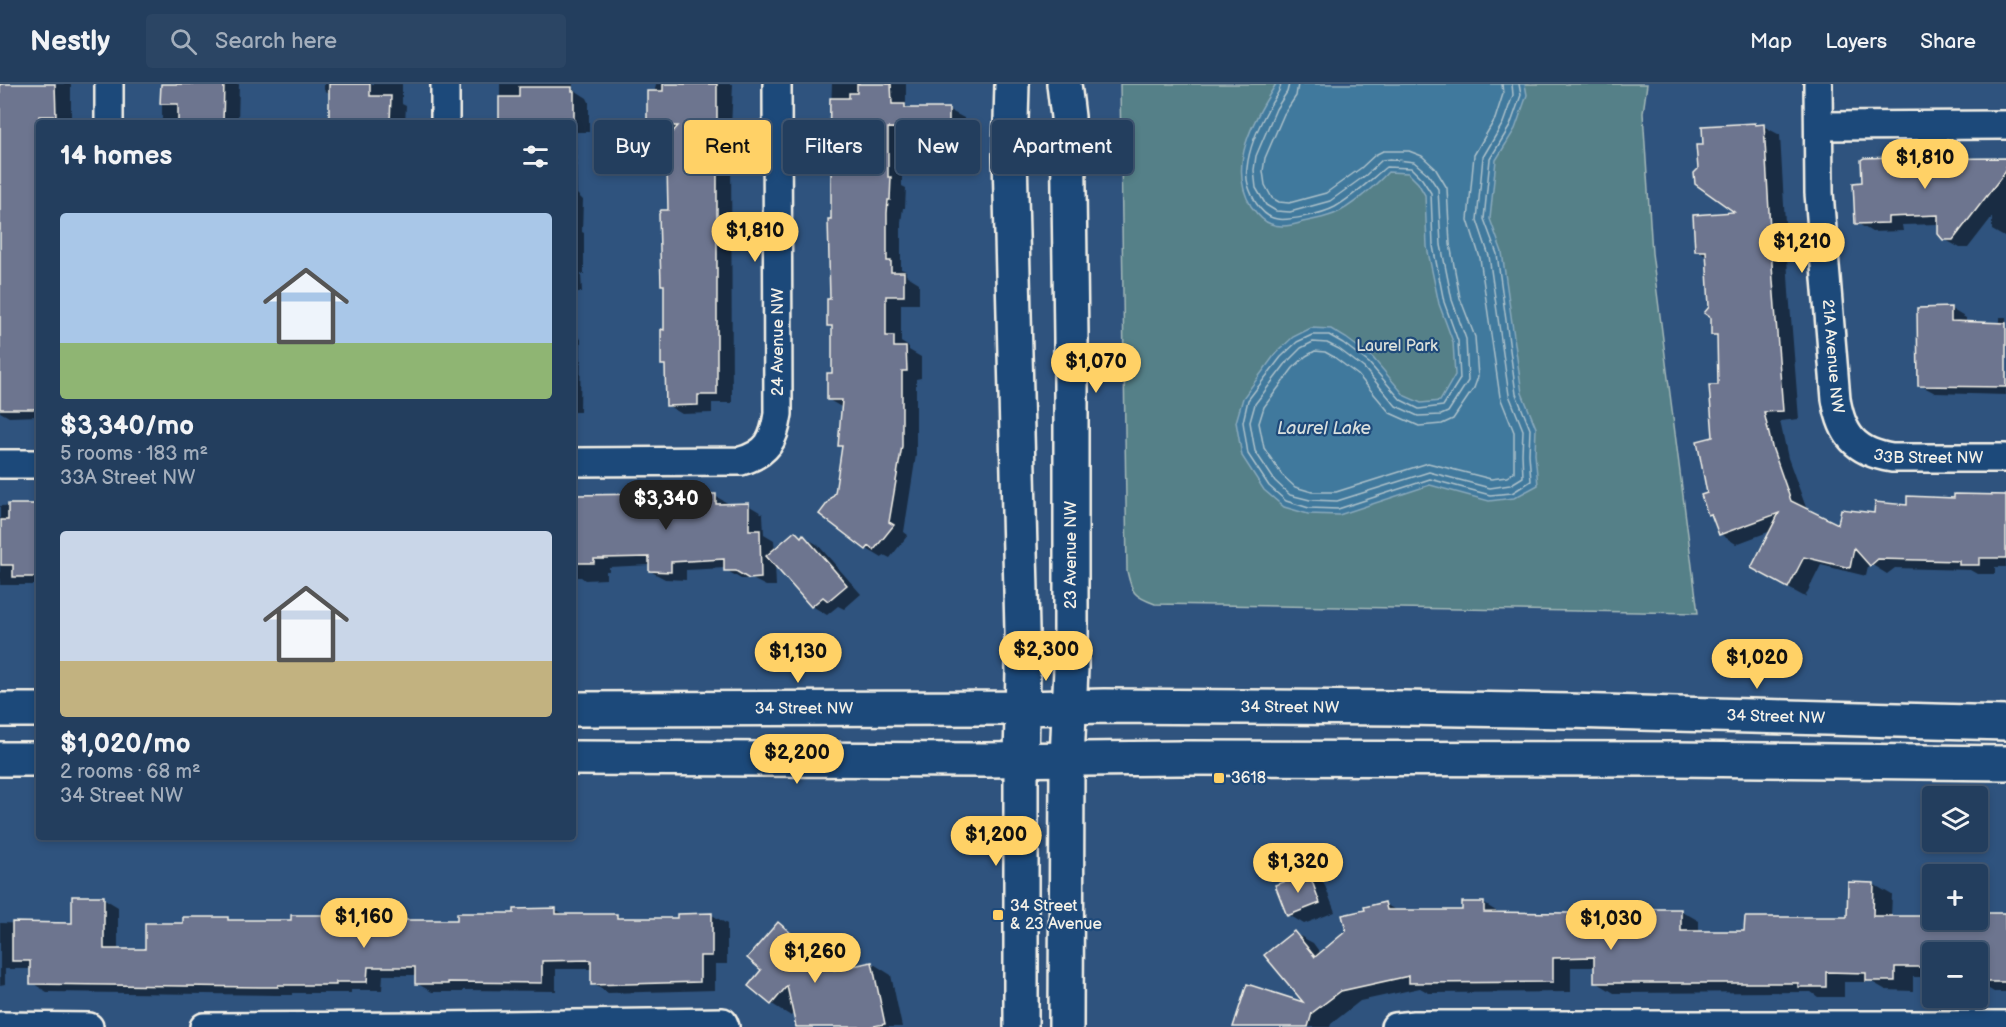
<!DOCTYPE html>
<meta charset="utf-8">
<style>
:root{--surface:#233e5e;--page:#2b4564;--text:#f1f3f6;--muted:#a3aebc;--line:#405773;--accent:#ffd166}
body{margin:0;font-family:"Balsamiq Sans",sans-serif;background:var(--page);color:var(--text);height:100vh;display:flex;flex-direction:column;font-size:22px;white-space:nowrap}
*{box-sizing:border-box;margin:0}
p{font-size:20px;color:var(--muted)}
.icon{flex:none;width:33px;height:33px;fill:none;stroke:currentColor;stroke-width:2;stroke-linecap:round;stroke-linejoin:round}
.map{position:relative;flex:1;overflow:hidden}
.details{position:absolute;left:36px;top:36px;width:540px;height:720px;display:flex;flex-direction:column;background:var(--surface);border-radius:6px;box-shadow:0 3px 9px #0003,0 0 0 2px var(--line)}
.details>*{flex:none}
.top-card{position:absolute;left:594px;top:36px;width:570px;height:54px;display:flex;gap:12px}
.buttons{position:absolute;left:1922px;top:702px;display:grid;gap:12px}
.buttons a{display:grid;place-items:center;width:66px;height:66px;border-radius:6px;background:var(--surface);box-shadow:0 3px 9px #0003,0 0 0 2px var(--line);font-size:30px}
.price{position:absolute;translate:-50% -51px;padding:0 14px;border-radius:21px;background:var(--accent);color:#111;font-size:20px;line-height:39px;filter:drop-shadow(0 2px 3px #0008)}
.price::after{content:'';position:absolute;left:50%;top:36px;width:18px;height:14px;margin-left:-9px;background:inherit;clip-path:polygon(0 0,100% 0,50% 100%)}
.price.selected{background:#222;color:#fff}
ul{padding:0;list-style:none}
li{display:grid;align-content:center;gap:12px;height:318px;padding:0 24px}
li span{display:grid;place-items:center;height:186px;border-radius:6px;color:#555}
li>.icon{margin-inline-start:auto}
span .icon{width:108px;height:108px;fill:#fffc;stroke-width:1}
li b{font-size:26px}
h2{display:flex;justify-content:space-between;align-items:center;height:72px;padding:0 24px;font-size:26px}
.tag{padding:0 21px;border-radius:6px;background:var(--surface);box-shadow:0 3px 9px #0003,0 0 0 2px var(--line);font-size:21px;line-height:54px}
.tag.selected{background:var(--accent);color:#111}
header{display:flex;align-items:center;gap:36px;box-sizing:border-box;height:84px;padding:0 30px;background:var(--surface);border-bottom:2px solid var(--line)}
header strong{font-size:28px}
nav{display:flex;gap:33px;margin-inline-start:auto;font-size:21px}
.search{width:420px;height:54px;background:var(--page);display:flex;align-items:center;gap:15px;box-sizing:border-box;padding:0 21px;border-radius:6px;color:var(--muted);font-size:22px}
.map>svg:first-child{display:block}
.green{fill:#548088;stroke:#a4b8b8;stroke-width:1.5}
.water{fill:#41799d;stroke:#89a9bb;stroke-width:1.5}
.shadow{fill:#0007}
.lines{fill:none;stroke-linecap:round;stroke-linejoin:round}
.shore{stroke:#acc1ca;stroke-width:1.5}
.building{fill:#6d758f;stroke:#f4f1e8;stroke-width:1.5}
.street-casing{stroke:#f4f1e8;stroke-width:32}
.secondary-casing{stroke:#f4f1e8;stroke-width:38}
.street{stroke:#1f4a7a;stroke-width:27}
.secondary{stroke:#1f4a7a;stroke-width:33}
.poi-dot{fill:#ffd166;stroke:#1f4a7a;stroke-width:2}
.labels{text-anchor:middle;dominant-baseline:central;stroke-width:4.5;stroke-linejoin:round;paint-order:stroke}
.street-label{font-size:16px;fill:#f4f1e8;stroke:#1f4a7a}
.park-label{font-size:16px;fill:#dce0da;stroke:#1f4a7a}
.poi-label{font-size:16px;fill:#f4f1e8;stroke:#1f4a7a;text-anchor:start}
.water-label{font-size:18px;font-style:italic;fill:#d9dfdd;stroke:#1f4a7a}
</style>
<header>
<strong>Nestly</strong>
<div class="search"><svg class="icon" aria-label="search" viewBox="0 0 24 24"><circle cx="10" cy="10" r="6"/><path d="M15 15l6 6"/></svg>Search here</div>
<nav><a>Map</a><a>Layers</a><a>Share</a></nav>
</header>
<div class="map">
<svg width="2006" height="943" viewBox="0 0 2006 943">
<rect width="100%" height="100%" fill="#2f537e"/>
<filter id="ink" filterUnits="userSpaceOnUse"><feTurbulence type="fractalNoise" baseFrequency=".0167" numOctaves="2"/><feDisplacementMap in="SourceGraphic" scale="12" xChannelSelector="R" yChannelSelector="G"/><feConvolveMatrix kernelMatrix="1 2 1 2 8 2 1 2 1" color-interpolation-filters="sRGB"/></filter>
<g filter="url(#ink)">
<path class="green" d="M1120 0H1647L1643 29 1652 169 1698 529 1155 520C1133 512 1132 509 1127 487Z"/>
<path class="water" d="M1276 0H1525L1527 11 1515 45 1496 76 1490 135 1502 168 1522 309 1536 344 1535 370 1538 401 1514 414 1489 417 1430 401 1339 431 1308 430 1284 423 1264 406 1242 372 1236 338 1243 314 1276 269 1293 253 1311 244 1331 245 1346 254 1373 274 1405 312 1421 319 1440 317 1455 291 1453 258 1439 220 1427 163 1425 111 1418 99 1408 89 1388 88C1376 101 1350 124 1334 130 1324 134 1313 136 1303 138 1294 141 1281 144 1271 140 1263 138 1256 129 1251 122 1227 82 1253 36 1276 0Z"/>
<g class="shadow">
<path d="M0 0H71V39H39V332L9 333 0 328Z"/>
<path d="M162 0H239L238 39H162Z"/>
<path d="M324 0H402V20L406 22 405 39H330L331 10 324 6Z"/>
<path d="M500 0H573V5L587 14 589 18V48H576L577 110 583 116 582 148 584 149V190H581L582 208H576V252L581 255 580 328H573V39H500Z"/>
<path d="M656 0H733L731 44 732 319H712V329L682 330 667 321 666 283 662 280 666 247 669 128V84L663 81 673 50H664L649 41Z"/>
<path d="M832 0H906V22L912 26H949L964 34V52H902V102L906 104 905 124H903L901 138V185L906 187V191L919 199V220H901V258L909 263V266L921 273V294L916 295V371L904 448 908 451 890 474 884 471 882 474 867 465 821 430 836 410 844 363 839 361 843 324 829 316 834 291 833 244 828 241 831 216 832 77 830 52Z"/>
<path d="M1754 40 1763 42 1780 51 1789 208 1799 335 1780 337 1788 374 1807 426 1839 443 1876 430 1908 422 1955 415 2006 412V483H1995V490H1977L1970 486 1895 484 1887 490 1869 479 1866 492 1821 481 1805 513 1759 488 1771 447 1736 460 1720 450 1713 432 1709 430V410L1720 302 1718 253 1713 250 1707 173 1697 166 1738 129 1699 85 1704 63Z"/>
<path d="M1893 75 1896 77 2006 75V154L1992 146V133L1968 164H1960L1944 155 1939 140 1902 141 1903 147 1872 148 1857 139 1864 100Z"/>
<path d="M1951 225 1966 234V239L2000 240V233H2006V311L1935 309 1920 301Z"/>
<path d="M573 412H715L731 421H748L763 430 764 450 774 456 775 467 795 448 803 452 818 461 861 510 844 525 838 522 827 531 812 522 775 480 776 502H766L752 495H741L726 486V484L686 486V496L665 495 650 487V481L609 483V487H606V495L585 496 581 493H573Z"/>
<path d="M36 421 39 423V501H0V422Z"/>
<path d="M1308 790 1324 799 1335 828 1304 840 1289 831Z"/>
<path d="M1873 800 1892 811 1891 833 1977 836V830L2006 831V908H1994L1977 898V868H1932V893H1913V907L1886 906 1872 898H1844V913H1818L1811 908 1614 909 1596 898V883H1571V908L1429 909 1420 904 1360 917 1331 940 1330 943H1235L1307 921 1294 849 1313 859 1321 870 1385 820 1397 827 1464 828 1483 819 1501 830H1570L1580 836H1640L1680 826 1699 837V849H1746L1849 834Z"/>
<path d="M103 814 118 823V866H146L184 841V834L228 835 232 837 293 838 391 831 402 837H459L515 830V826H556L566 831H616L624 836 679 835 712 831 727 840V880H715V906L608 909 593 900V885H556V907L463 906V908H432L416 899V891H383L382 906H351V909H293V911H276L47 908 32 899V885H5V900L0 901V839L73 841Z"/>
<path d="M778 840 798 852 839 886 872 879 891 891 902 943H798L794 928 791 932 772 920 763 886Z"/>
</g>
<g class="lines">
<g class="shore">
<path d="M1281 0C1280 8 1275 13 1271 20 1260 39 1249 62 1247 84 1245 97 1250 108 1256 119 1260 125 1266 132 1273 134 1285 139 1324 129 1335 123 1354 112 1369 97 1386 83L1411 84 1422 95 1431 109 1433 162 1444 218 1458 257 1460 295 1443 322 1419 325 1401 316 1369 279 1343 259 1329 251H1312L1297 258 1281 273 1248 316 1243 338 1248 370 1269 402 1286 417 1309 424 1338 425 1430 395 1490 411 1512 409 1531 397 1529 370 1530 345 1516 310 1497 170 1484 135 1490 75 1510 42 1521 11 1519 0"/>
<path d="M1289 0 1287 8 1276 25 1256 72 1254 86 1256 104 1266 121 1276 127 1290 128 1330 117 1366 91 1382 76 1390 75 1414 78 1428 90 1438 105 1441 161 1452 216 1466 255 1468 297 1448 328 1441 331 1418 332 1396 322 1364 284 1339 265 1327 259 1313 258 1301 264 1287 278 1255 320 1250 338 1255 367 1275 397 1290 411 1310 416 1337 417 1429 388 1490 404 1510 401 1523 393 1522 370 1523 346 1509 311 1489 172 1477 136 1483 73 1503 39 1513 11 1512 0"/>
<path d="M1298 0 1296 12 1284 30 1265 74 1263 87 1265 101 1272 114 1279 118 1289 119 1326 109 1361 84 1375 71 1383 67H1409L1422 72 1435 84 1447 104 1450 160 1460 214 1475 253 1478 293 1474 304 1453 335 1442 340 1419 342 1390 329 1358 291 1334 273 1325 268 1315 267 1306 272 1293 284 1264 323 1259 339 1264 364 1282 391 1295 403 1312 408H1336L1428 379 1491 395 1507 393 1514 388V348L1500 313 1480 174 1468 136 1474 71 1495 35 1503 10 1502 0"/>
</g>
</g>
<g class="building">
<path d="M0 0H55L56 32H39V324L33 325H0Z"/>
<path d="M161 0H224L223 39H178V20H160Z"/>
<path d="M329 0H370V12H391L390 39H329Z"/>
<path d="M663 0H717V311H698V321L666 322 665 281H661V245L664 246V201H661L659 130 661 126H668L667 83H662L651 72 678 42H647V7H663Z"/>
<path d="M857 0H891L892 20H905V24H949V45L888 44V93H891L890 116H888L887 129V177H891V188H904V212H886V252H894V263H906L907 287H902V362L889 438 894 441 874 466 869 462 866 466 819 430 835 409 842 362H838L842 316H827V289H832V242H827V215H830L828 135H831V77H829L830 14H849V9H857Z"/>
<path d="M519 3H572V7H574V39H499V13H519Z"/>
<path d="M1755 39V41L1764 40 1773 197 1783 327 1764 328 1772 363 1791 417 1838 440 1841 425 1874 429 1875 418 1907 421V412L1954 414V410L2006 411V474H1979V481H1959V477L1878 475 1870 482 1854 464 1850 484 1804 473 1788 504 1751 484 1779 429 1719 451 1711 430 1708 431 1701 411 1707 409 1697 357 1713 353 1709 301H1718L1717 251H1711V234L1704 229 1709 223 1706 167H1695L1693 131 1734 128 1695 100 1694 89 1698 85 1696 61H1703L1702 42Z"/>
<path d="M1893 73V75L2006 74V87L1953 156H1943L1938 150V131L1888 133V139L1855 140 1853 99 1862 98 1861 76 1864 74Z"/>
<path d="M1951 223V237L2006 239V303L1918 302 1917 224Z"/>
<path d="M647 410H716V420L749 419V446H760L761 494 749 495 736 487H724V475L671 478V488L649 487V473L604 474V475H594V479H573V411Z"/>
<path d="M8 420H36V493H13V481H1V436H8Z"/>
<path d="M795 447 801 453 803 450 847 501 828 517 823 513 811 523 766 472Z"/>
<path d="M1309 789 1320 819 1287 832 1275 801Z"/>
<path d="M1848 798 1874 799 1873 832H1932V836H1977V829H2005L2006 898H1977V868L1923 870V883H1895V897H1866V889L1826 888V903H1798V899H1594V873L1553 874V898L1409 899V892L1341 907 1312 929 1308 943H1233L1247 900 1303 918 1264 871 1294 847 1315 873 1346 847 1342 831 1365 826 1364 823 1385 818 1387 826H1462V818H1484V828L1570 829V835L1638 834V825H1681V847H1744L1745 833H1847Z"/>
<path d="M72 812H104V865H145V839H183V833H228V836H291V831H344V829H367L391 830V836H457V829H514V825L556 824V830H617V834H677V830L712 829V872H700V898L591 901V876L542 877V899L448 898V900H415V883H368L367 898H336V901H278V903H259L30 900V877H12V838L72 839Z"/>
<path d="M778 838 834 886 872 878 885 940 869 943H796L787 902 771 921 748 902 761 886 747 874Z"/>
</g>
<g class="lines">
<defs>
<g id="street">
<path d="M109 0V39"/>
<path d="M445 0V39"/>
<path id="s1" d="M1818 0 1819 109 1836 315C1842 351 1855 368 1892 374H2006"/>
<path d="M1819 42 2006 41"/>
<path d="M573 378 741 377C768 369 774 356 778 330L777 0"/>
<path d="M0 380H39"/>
<path d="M0 942 89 943"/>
<path d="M204 943 437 942 723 938 725 943"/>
<path d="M1395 943 1414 941H2006"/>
</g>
<g id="secondary">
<path d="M1012 0 1010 72 1023 586 1021 676V943"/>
<path d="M1064 0 1068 33 1071 254V584L1067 676 1066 943"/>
<path id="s2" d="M573 625 1022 624 1104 622 1403 624 1568 627 2006 639"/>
<path d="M0 626H39"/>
<path d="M573 674 986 676 1182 674 1677 675 2006 679"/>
<path d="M0 675H39"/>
</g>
</defs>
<use href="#street" class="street-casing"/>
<use href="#secondary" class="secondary-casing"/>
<use href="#street" class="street"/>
<use href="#secondary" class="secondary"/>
</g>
</g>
<g class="poi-dot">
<rect x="1213" y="688" width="12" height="12" rx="3"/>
<rect x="992" y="825" width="12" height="12" rx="3"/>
</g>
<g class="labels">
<g class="street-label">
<text transform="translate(778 258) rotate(-90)">24 Avenue NW</text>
<text stroke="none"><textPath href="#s1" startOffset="273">21A Avenue NW</textPath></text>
<text stroke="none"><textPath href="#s1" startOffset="441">33B Street NW</textPath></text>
<text transform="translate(1071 471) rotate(-90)">23 Avenue NW</text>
<text stroke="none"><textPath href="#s2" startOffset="717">34 Street NW</textPath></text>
<text stroke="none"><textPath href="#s2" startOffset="231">34 Street NW</textPath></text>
<text stroke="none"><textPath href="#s2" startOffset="1203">34 Street NW</textPath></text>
</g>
<g class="park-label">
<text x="1397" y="262">Laurel Park</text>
</g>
<g class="poi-label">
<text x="1231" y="694">3618</text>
<text x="1010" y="822">34 Street<tspan x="1010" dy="18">&amp; 23 Avenue</tspan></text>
</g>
<g class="water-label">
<text x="1324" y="344">Laurel Lake</text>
</g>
</g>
</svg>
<div class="buttons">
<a><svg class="icon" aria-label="layers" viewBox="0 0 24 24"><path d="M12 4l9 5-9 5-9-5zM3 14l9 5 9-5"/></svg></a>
<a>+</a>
<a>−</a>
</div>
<b class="price" style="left:1925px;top:106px">$1,810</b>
<b class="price" style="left:755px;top:179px">$1,810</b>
<b class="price" style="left:1802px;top:190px">$1,210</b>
<b class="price" style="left:1096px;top:310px">$1,070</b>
<b class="price selected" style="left:666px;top:447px">$3,340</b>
<b class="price" style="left:1046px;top:598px">$2,300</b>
<b class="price" style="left:798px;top:600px">$1,130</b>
<b class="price" style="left:1757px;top:606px">$1,020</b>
<b class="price" style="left:797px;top:701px">$2,200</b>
<b class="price" style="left:996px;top:783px">$1,200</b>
<b class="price" style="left:1298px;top:810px">$1,320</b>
<b class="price" style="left:364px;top:865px">$1,160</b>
<b class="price" style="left:1611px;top:867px">$1,030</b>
<b class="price" style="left:815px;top:900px">$1,260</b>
<div class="top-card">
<a class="tag">Buy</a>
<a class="tag selected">Rent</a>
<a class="tag">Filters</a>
<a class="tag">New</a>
<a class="tag">Apartment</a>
</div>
<section class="details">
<h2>14 homes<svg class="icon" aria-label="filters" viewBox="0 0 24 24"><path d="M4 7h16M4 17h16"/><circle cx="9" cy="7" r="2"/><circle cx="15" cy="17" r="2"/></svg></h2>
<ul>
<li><span style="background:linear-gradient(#a9c7e8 70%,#8fb573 0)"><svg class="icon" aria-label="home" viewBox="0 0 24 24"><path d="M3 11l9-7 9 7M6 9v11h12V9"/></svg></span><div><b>$3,340/mo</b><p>5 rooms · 183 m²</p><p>33A Street NW</p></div></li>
<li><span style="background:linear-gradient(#c9d6e8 70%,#c2b280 0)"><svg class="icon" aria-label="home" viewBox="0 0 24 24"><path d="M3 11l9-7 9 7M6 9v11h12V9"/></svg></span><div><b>$1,020/mo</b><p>2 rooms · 68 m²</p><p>34 Street NW</p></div></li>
</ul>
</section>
</div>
